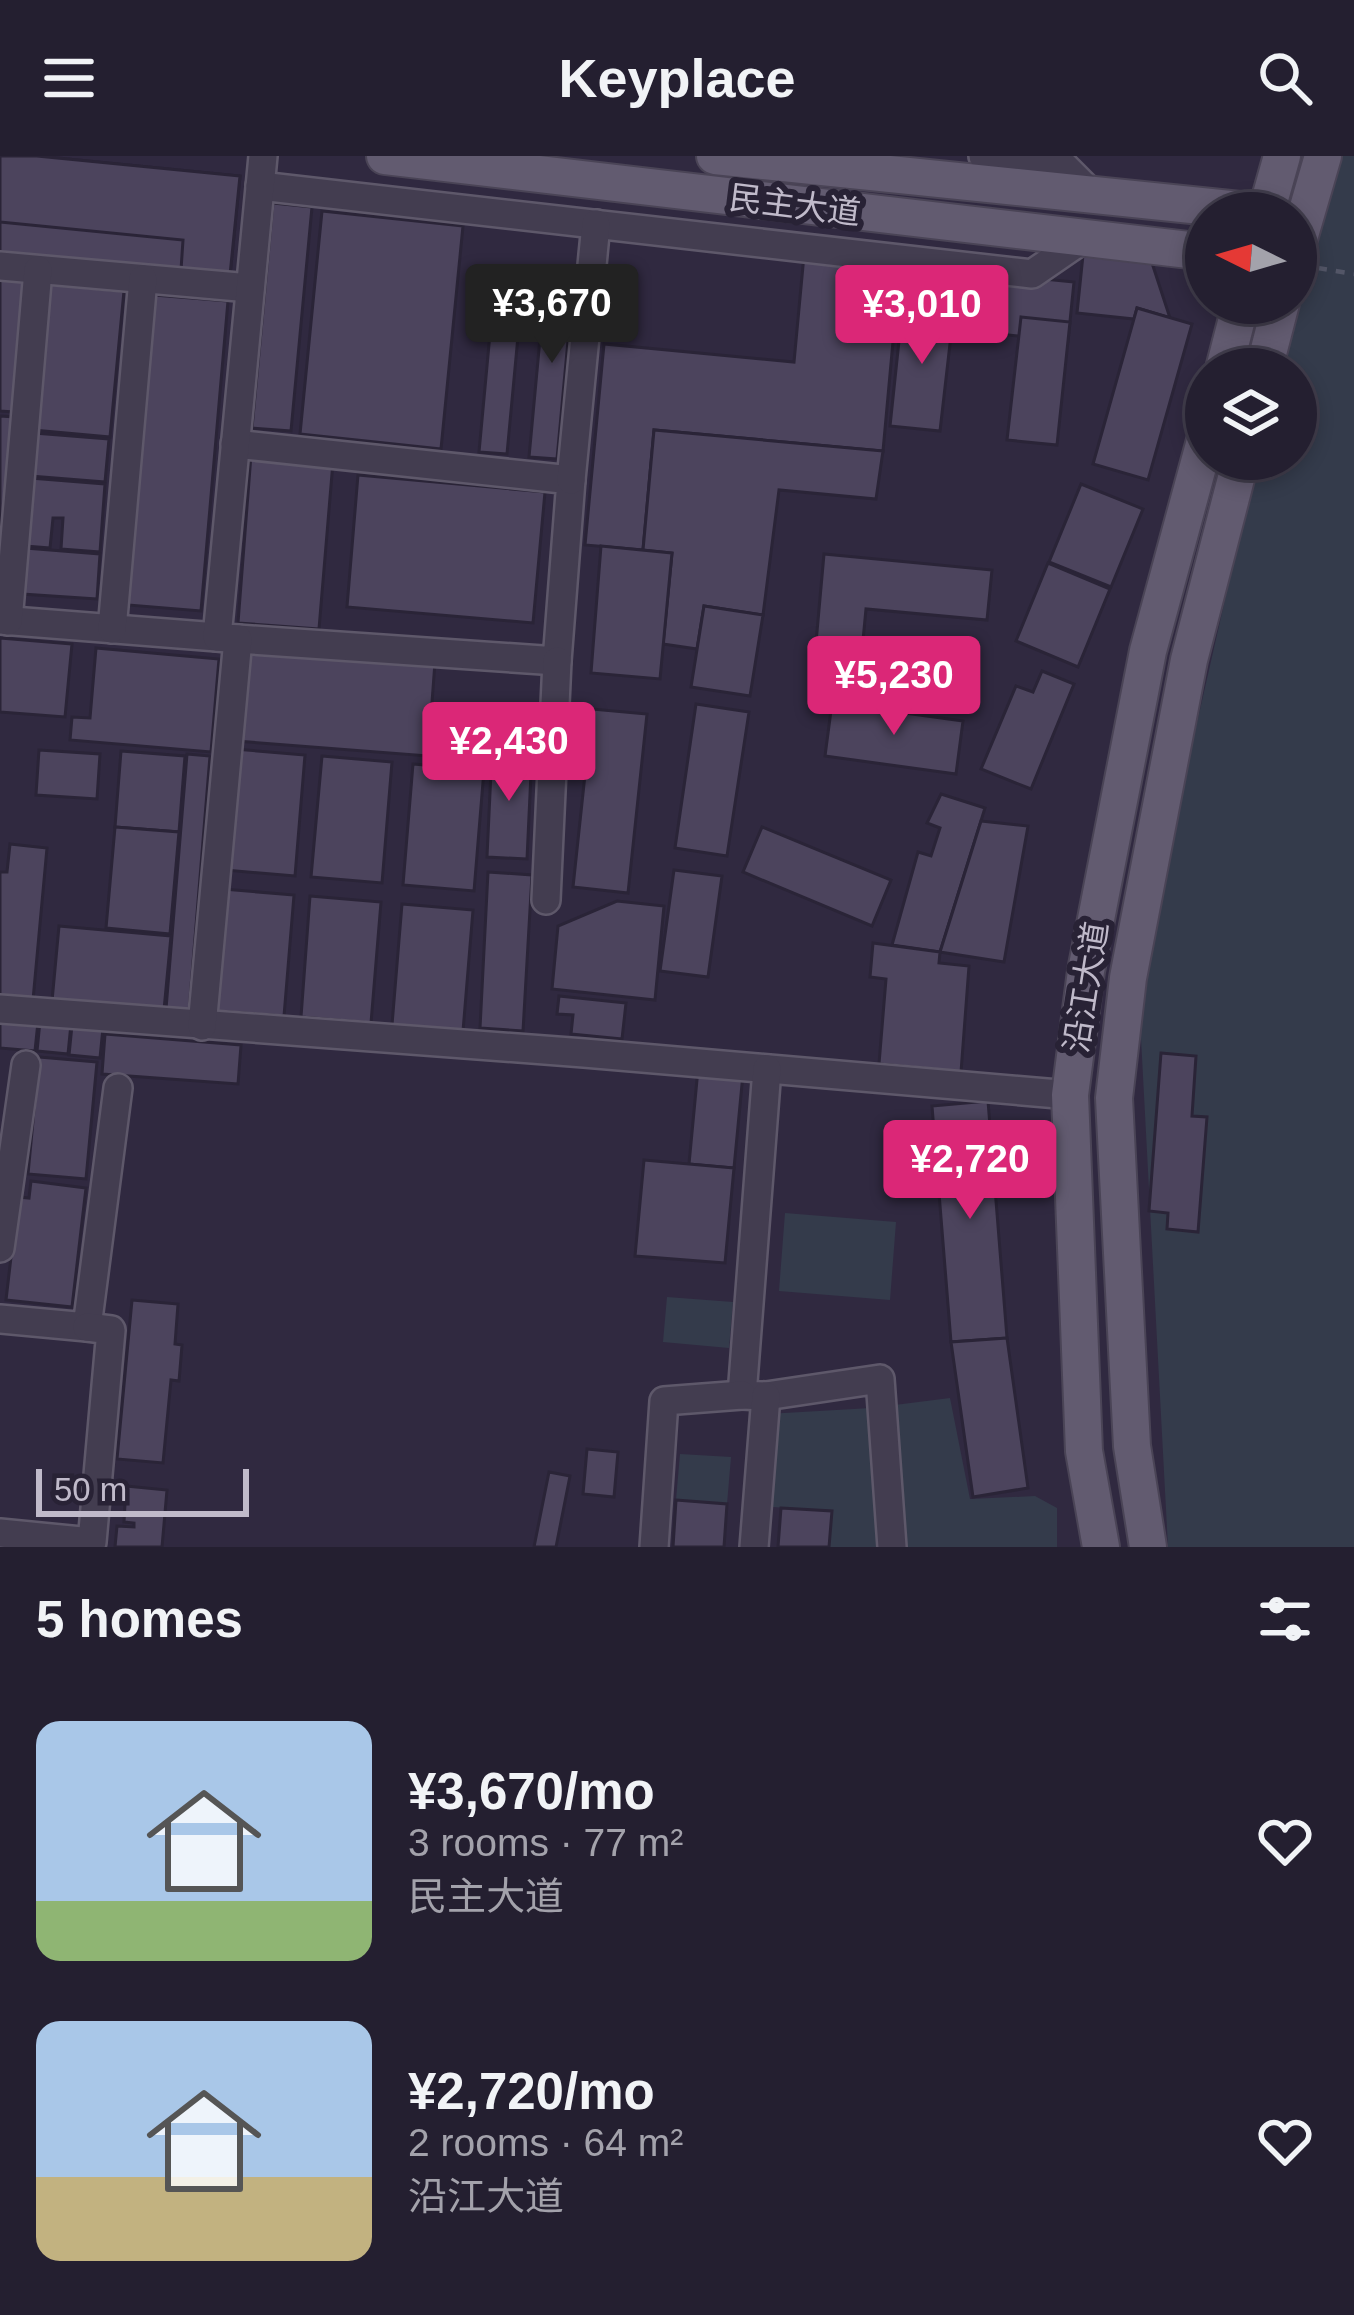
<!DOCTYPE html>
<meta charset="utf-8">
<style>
:root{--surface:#241f30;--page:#302c3c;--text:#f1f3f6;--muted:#a3a2ab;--line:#413d4c;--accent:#db2777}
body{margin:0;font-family:Arial,"Noto Sans SC",sans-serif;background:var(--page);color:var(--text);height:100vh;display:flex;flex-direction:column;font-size:45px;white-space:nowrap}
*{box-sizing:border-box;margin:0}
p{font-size:39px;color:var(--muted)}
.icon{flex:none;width:66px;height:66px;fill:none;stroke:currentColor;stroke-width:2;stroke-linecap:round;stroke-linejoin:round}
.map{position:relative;height:1391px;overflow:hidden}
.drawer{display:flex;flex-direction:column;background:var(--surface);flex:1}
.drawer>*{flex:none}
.needle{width:78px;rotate:275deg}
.fabs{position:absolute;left:1185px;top:36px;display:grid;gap:24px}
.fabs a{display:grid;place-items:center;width:132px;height:132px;border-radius:50%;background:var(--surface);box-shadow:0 6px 18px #0003,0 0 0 3px var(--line);font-size:60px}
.scale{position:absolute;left:36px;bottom:30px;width:213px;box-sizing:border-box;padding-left:12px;border:6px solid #c0baca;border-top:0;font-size:33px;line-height:42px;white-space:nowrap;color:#c0baca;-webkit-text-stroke:9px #282235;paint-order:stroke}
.price{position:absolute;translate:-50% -102px;padding:0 27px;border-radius:12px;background:var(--accent);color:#fff;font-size:39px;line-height:78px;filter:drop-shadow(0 3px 6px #0008)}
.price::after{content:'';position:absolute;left:50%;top:72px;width:36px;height:27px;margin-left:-18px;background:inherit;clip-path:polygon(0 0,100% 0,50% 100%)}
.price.on{background:#222;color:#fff}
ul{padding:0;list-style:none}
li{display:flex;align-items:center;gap:36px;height:300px;padding:0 36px}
li span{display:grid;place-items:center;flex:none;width:336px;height:240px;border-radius:24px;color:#555}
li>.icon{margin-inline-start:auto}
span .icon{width:144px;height:144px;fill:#fffc;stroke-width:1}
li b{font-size:51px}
h2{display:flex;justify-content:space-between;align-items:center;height:144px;padding:0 36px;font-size:51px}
header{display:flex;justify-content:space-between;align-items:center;height:156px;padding:0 36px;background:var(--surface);font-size:54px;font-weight:700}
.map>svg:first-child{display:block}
.green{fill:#343b4b}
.building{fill:#4c445d;stroke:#2a2437;stroke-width:3}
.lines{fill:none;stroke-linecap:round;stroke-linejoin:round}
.minor-casing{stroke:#5e586a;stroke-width:32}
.major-casing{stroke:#4a4456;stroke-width:40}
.path{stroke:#535667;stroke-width:4.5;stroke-dasharray:9 9;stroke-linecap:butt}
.minor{stroke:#433d50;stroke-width:27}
.major{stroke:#625b70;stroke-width:36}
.labels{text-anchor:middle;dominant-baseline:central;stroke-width:12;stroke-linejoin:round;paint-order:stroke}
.street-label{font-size:33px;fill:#c0baca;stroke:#282235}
</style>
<header><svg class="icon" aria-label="menu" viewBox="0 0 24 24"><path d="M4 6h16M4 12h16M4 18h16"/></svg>Keyplace<svg class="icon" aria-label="search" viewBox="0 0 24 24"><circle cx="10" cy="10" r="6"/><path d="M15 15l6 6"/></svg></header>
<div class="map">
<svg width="1354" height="1391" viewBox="0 0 1354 1391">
<rect width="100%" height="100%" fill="#302940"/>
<g class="green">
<path d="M1341 0H1354V1391H1168L1138 826 1257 303H1296V213H1279Z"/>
<path d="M785 1057 896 1066 890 1144 779 1135Z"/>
<path d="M667 1141 733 1146 729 1192 663 1186Z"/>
<path d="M950 1242 970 1343 1035 1340 1057 1352V1391H829L831 1355 759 1350 767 1258 871 1252Z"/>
<path d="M680 1298 731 1301 727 1348 676 1344Z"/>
</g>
<g class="building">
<path d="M0 0H37L240 20 230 119 0 96Z"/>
<path d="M0 0H37L240 20 230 119 181 114 183 84 0 66Z"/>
<path d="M273 47 312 51 291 275 252 272Z"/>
<path d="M322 55 463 70 441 293 300 278Z"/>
<path d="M804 99 900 109 883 295 654 274 643 394 585 389 604 188 794 206Z"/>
<path d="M1083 99 1152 107 1170 162 1137 152 1134 163 1077 157Z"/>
<path d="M906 109 1074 126 1068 185 901 168Z"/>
<path d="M496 113 524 116 507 298 479 296Z"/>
<path d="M546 118 574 120 557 303 529 301Z"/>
<path d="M0 122 27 125 14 256 0 255Z"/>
<path d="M48 128 124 135 110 281 33 274Z"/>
<path d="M154 139 228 145 201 455 128 449Z"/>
<path d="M903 147 954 153 940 275 890 270Z"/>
<path d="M1137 152 1192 168 1148 324 1093 308Z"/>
<path d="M1021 161 1070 166 1057 289 1007 284Z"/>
<path d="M0 260 15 261 0 419Z"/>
<path d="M654 274 883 295 876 343 779 334 763 459 704 450 697 493 663 488 672 397 643 394Z"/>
<path d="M34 277 109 283 105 326 30 320Z"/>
<path d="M251 299 333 306 319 473 238 467Z"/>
<path d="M358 319 545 336 533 467 347 451Z"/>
<path d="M30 322 105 328 100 396 61 393 63 362H53L50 392 25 390Z"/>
<path d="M1081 328 1143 353 1111 431 1049 406Z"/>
<path d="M601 390 672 397 660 523 591 517Z"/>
<path d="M25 392 100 398 97 443 22 438Z"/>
<path d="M824 398 992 414 987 464 866 453 857 547 811 542Z"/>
<path d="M1048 407 1110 433 1078 511 1016 485Z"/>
<path d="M704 450 763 459 750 540 691 531Z"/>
<path d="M0 482 72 488 65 561 0 556Z"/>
<path d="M96 492 219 503 211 596 70 584 72 561 90 562Z"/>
<path d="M243 492 435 506 428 600 236 585Z"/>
<path d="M1042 515 1074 528 1031 633 981 613 1016 530 1033 536Z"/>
<path d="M832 547 963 565 956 618 825 600Z"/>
<path d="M696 548 749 556 727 700 675 692Z"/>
<path d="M592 553 647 558 628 737 573 731Z"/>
<path d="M234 593 305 599 295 720 225 714Z"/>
<path d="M39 594 100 598 97 643 36 639Z"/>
<path d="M492 594 532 596 527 703 487 701Z"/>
<path d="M121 595 185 600 179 676 115 671Z"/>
<path d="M187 598 210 600 189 855 166 853Z"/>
<path d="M322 600 392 606 382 727 311 721Z"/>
<path d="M413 608 484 614 474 735 403 729Z"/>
<path d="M941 638 985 652 940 796 892 789 918 696 931 700 940 672 927 667Z"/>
<path d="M981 665 1028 670 1004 806 940 796Z"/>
<path d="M115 671 179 676 170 778 106 772Z"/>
<path d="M762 671 891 724 872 770 743 716Z"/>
<path d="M10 688 47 692 33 844 0 841V716H7Z"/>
<path d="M674 714 722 720 708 821 660 815Z"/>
<path d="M488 716 532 719 523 875 480 872Z"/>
<path d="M223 733 294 739 284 860 213 855Z"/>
<path d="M310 740 381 746 371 867 301 861Z"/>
<path d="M617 745 664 750 655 844 552 833 558 770Z"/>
<path d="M402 748 473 754 463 875 392 869Z"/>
<path d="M59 770 171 780 164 854 52 845Z"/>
<path d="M873 787 940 796 939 807 969 810 961 916 879 908 886 823 870 821Z"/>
<path d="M559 840 626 847 622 883 571 878 573 859 557 858Z"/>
<path d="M0 862 38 866 35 895 0 892Z"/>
<path d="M40 865 71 868 68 898 37 895Z"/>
<path d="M72 869 103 872 100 902 69 899Z"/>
<path d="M105 878 241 889 238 928 102 918Z"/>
<path d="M1161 897 1196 900 1192 960 1207 961 1198 1076 1167 1073 1168 1057 1149 1055Z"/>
<path d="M39 901 97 906 86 1023 28 1018Z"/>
<path d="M698 913 743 918 734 1012 689 1008Z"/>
<path d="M988 945 1007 1182 951 1186 932 950Z"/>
<path d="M644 1004 734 1012 725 1107 635 1100Z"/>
<path d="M31 1025 86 1032 72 1151 6 1144 18 1041 29 1042Z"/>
<path d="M132 1144 178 1148 175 1188 182 1189 179 1225 171 1224 163 1307 117 1303Z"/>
<path d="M1007 1182 1028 1332 973 1341 951 1186Z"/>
<path d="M587 1293 618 1296 614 1341 583 1338Z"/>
<path d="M549 1316 570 1320 556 1391H534Z"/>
<path d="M126 1330 167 1334 162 1391H115L117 1370 134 1371V1367L124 1366Z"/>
<path d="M676 1344 727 1348 724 1391H673Z"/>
<path d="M781 1352 832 1355 829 1391H778Z"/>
</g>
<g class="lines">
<defs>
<g id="minor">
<path d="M983 0 1063 9 1092 38"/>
<path d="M260 30 1032 118 1083 83"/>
<path d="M0 110 250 132"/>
<path d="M235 288 571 324 557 505 238 483"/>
<path d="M571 324 596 68"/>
<path d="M0 464 217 481"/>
<path d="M8 465 38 114"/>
<path d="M112 473 143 123"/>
<path d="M546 744 557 505"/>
<path d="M0 853 584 897 1070 939"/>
<path d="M202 870 238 483 217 481 263 0"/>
<path d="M767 913 742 1239 766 1240 880 1223 892 1391"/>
<path d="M0 1092 26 909"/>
<path d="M0 1163 87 1171 118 932"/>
<path d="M0 1377 92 1386 111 1174 87 1171"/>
<path d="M654 1391 664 1245 742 1239"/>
<path d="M754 1391 766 1240"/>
</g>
<g id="major">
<path d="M385 0 1206 96"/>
<path d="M715 0 1269 57"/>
<path d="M1266 57 1282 0"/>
<path d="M1296 93 1323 0"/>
<path d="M1224 213 1241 147"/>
<path d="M1264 213 1281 147"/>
<path d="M1101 1391 1084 1295 1070 939 1086 815 1148 495 1206 281"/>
<path d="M1148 1391 1132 1290 1114 942 1128 822 1189 504 1241 303"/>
</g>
</defs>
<use href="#minor" class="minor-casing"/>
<use href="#major" class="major-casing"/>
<path class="path" d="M1318 112 1354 118"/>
<use href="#minor" class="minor"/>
<use href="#major" class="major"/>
</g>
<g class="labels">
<g class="street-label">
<text transform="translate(795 49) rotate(7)">民主大道</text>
<text transform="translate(1086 831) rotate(-81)">沿江大道</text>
</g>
</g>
</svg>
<div class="fabs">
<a><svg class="needle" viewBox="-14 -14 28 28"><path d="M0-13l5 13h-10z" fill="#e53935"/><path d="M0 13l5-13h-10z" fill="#a3a2ab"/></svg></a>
<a><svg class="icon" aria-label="layers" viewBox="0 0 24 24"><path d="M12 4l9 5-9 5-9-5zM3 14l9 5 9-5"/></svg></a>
</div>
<div class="scale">50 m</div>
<b class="price on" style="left:552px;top:210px">¥3,670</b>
<b class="price" style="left:922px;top:211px">¥3,010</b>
<b class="price" style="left:894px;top:582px">¥5,230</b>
<b class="price" style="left:509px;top:648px">¥2,430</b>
<b class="price" style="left:970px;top:1066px">¥2,720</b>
</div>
<section class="drawer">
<h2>5 homes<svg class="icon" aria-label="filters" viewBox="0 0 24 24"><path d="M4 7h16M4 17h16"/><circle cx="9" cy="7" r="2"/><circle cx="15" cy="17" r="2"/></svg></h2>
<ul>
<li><span style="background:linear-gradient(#a9c7e8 75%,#8fb573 0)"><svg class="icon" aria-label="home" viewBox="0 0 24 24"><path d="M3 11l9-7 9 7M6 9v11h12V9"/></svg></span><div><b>¥3,670/mo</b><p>3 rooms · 77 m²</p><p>民主大道</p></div><svg class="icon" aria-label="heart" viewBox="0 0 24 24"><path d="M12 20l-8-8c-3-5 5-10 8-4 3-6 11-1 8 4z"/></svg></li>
<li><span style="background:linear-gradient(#a9c7e8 65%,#c2b280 0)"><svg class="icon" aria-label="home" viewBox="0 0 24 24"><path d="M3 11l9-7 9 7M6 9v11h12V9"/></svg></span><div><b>¥2,720/mo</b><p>2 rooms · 64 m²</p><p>沿江大道</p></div><svg class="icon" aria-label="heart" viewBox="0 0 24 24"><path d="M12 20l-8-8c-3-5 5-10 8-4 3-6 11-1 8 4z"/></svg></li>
</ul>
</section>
